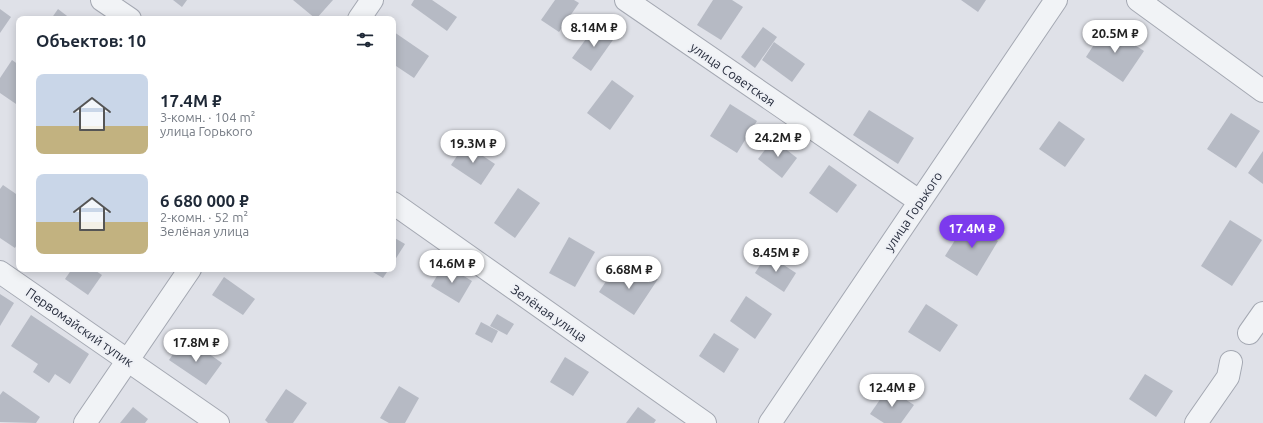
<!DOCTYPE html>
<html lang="ru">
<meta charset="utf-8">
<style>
:root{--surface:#fff;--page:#f6f6f7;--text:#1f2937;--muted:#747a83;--accent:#7c3aed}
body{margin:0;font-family:Ubuntu,sans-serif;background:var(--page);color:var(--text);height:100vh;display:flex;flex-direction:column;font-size:15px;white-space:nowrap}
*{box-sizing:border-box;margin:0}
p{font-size:13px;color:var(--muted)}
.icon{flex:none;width:22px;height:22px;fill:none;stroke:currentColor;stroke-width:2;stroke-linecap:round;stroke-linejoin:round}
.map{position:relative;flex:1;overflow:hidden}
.side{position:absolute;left:16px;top:16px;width:380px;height:256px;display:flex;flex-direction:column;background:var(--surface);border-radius:8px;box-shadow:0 2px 10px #0003}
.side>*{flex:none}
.price{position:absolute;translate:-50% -34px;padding:0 9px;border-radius:14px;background:#fff;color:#222;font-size:13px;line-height:26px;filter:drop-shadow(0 1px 2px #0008)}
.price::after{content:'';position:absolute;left:50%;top:24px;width:12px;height:9px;margin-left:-6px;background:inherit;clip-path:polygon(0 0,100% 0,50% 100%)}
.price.on{background:var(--accent);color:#fff}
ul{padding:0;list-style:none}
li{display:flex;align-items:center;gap:12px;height:100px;padding:0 20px}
li span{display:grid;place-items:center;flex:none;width:112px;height:80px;border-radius:8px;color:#555}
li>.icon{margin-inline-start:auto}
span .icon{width:48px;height:48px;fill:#fffc;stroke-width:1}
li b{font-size:17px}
h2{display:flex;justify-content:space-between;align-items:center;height:48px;padding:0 20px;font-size:17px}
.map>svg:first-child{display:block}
.building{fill:#b6bac4}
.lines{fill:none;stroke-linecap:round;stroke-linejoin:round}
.minor-casing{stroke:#a4a8b2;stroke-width:24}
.minor{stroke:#f1f3f6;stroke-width:22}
.labels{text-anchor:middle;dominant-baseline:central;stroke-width:4;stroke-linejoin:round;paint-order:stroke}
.street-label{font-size:13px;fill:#282e3e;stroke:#eef0f5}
</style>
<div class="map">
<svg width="1263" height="423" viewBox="0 0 1263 423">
<rect width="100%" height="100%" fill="#dfe1e8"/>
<g class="building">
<path d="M173 0H187L182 7Z"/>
<path d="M293 0H333L316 19Z"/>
<path d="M414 0H432L457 17 447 31 411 5Z"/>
<path d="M555 0H574L579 3 559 32 541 20Z"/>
<path d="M713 0H732L743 7 721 40 697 25Z"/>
<path d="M961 0H986L978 12Z"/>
<path d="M0 9 11 17 0 33Z"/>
<path d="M58 9 71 19H51Z"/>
<path d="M597 24 615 37 591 71 572 58Z"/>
<path d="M1106 26 1144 51 1123 82 1086 57Z"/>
<path d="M763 27 777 37 755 68 741 57Z"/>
<path d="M394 32 429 56 414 78 393 64Z"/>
<path d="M774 42 805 64 792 82 762 60Z"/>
<path d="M12 60 19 65V106L0 93V78Z"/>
<path d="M612 80 634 96 610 130 587 113Z"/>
<path d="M730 104 757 121 737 153 710 136Z"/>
<path d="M869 110 914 138 898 164 853 135Z"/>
<path d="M1231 113 1260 131 1236 168 1207 149Z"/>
<path d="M1059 121 1085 139 1065 167 1039 149Z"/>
<path d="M773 139 797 158 782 178 758 159Z"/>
<path d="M465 144 495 164 481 185 451 165Z"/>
<path d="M1263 151V184L1248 173Z"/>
<path d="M829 165 857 185 837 213 809 193Z"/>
<path d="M3 185 19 196V241L15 248 0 238V189Z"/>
<path d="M518 188 540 203 515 238 494 223Z"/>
<path d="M1230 220 1262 240 1232 286 1201 266Z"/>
<path d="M967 221 998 241 977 276 945 256Z"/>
<path d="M393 237 405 244 393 263Z"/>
<path d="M569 237 595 252 575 287 549 273Z"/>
<path d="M767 254 796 273 784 292 755 273Z"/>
<path d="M444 264 472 281 459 303 431 286Z"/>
<path d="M639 266 658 279 634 315 599 292 612 272 628 283Z"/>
<path d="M72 269H93L102 275 88 295 65 279Z"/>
<path d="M368 269H389L383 278Z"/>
<path d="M224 277 255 299 243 315 212 295Z"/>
<path d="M0 294 14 303 0 326Z"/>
<path d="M746 296 772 314 755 339 730 321Z"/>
<path d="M926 304 958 325 940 352 908 332Z"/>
<path d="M497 314 514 324 507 335 490 326Z"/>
<path d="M31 315 89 354 70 384 55 374 49 383 33 372 38 364 11 346Z"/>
<path d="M481 322 498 331 492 343 475 334Z"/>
<path d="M714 333 739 349 724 373 699 356Z"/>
<path d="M180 344 190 351 195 344 222 363 206 385 169 360Z"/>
<path d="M565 357 589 372 573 396 550 382Z"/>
<path d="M1145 374 1173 391 1156 417 1129 399Z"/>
<path d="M399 386 419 398 405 423H389L380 418Z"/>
<path d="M888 388 914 405 901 423H884L870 414Z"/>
<path d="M286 389 307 403 293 423H268L265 420Z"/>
<path d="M3 391 40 417 36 423 0 422V395Z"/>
<path d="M133 407 148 419 145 423H120Z"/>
<path d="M638 407 656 420 654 423H626Z"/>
</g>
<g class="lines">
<defs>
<g id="minor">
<path d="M102 0 130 19"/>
<path d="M626 0 919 201"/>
<path d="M1138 0 1263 91"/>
<path d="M359 19 372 0"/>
<path d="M393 203 705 423"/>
<path d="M0 272 218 423"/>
<path d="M1249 333 1263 313"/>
<path d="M85 423 190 269"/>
<path d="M770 423 1056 0"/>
<path d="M1196 423 1228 377 1231 362"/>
</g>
</defs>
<use href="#minor" class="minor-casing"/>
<use href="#minor" class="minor"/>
</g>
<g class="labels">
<g class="street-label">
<text transform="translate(733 74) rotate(35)">улица Советская</text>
<text transform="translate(913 211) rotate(-56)">улица Горького</text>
<text transform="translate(549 313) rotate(35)">Зелёная улица</text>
<text transform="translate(80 327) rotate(35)">Первомайский тупик</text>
</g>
</g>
</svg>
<b class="price" style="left:594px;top:48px">8.14M ₽</b>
<b class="price" style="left:1115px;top:54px">20.5M ₽</b>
<b class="price" style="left:778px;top:158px">24.2M ₽</b>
<b class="price" style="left:473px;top:164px">19.3M ₽</b>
<b class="price on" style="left:972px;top:249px">17.4M ₽</b>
<b class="price" style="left:776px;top:273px">8.45M ₽</b>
<b class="price" style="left:452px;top:284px">14.6M ₽</b>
<b class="price" style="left:629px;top:290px">6.68M ₽</b>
<b class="price" style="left:196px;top:363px">17.8M ₽</b>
<b class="price" style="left:892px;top:408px">12.4M ₽</b>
<section class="side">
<h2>Объектов: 10<svg class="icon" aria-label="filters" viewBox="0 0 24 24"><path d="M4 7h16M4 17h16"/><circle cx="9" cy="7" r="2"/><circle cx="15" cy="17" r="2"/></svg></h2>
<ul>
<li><span style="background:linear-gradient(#c9d6e8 65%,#c2b280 0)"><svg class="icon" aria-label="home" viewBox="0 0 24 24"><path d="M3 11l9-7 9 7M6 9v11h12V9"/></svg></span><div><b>17.4M ₽</b><p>3-комн. · 104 m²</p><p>улица Горького</p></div></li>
<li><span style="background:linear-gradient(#c9d6e8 60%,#c2b280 0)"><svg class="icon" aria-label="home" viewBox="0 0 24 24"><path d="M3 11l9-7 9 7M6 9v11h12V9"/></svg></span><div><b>6 680 000 ₽</b><p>2-комн. · 52 m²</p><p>Зелёная улица</p></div></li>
</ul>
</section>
</div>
